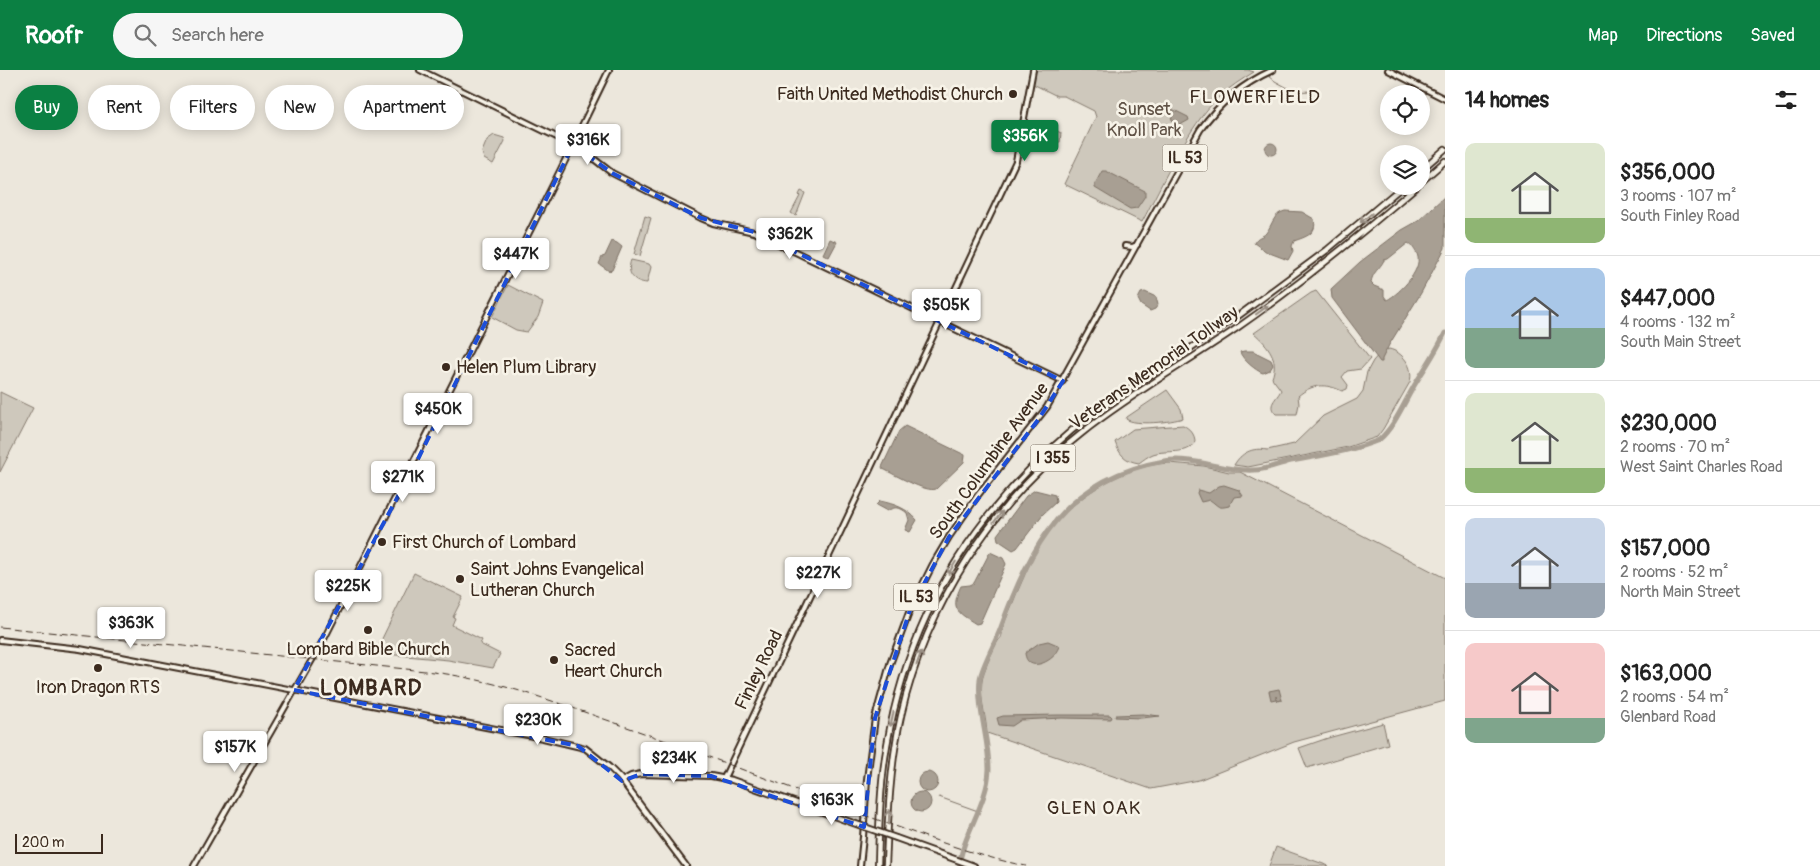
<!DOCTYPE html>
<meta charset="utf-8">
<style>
:root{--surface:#fff;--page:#f6f6f6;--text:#222;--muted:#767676;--line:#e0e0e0;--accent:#0b8043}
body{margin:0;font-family:Pangolin,sans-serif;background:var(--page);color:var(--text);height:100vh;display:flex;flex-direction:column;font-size:19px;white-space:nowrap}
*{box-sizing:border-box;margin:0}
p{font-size:16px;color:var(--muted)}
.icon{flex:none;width:28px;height:28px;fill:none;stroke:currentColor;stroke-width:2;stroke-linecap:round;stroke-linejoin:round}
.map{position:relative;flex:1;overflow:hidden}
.details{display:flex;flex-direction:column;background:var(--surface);width:375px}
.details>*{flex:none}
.top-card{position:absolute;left:15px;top:15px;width:475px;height:45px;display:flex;gap:10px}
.tools{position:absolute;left:1380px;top:15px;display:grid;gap:10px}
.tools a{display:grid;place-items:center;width:50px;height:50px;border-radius:50%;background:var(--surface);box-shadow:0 2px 12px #0003;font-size:25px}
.scale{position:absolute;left:15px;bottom:12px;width:88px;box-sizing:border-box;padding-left:5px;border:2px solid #3b2a1e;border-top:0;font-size:14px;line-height:18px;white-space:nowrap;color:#3b2a1e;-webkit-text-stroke:4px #f7f3e8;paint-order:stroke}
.price{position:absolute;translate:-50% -42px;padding:0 11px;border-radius:5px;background:#fff;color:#222;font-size:16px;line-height:32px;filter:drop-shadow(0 1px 2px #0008)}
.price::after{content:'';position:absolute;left:50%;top:30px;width:15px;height:11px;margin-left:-8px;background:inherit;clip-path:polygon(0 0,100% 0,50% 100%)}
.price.active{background:var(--accent);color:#fff}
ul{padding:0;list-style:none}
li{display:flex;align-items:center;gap:15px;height:125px;padding:0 20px}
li+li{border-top:1px solid var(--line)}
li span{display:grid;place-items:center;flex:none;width:140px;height:100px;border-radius:10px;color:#555}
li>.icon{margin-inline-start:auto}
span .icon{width:60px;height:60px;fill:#fffc;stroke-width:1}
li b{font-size:21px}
h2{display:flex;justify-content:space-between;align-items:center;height:60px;padding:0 20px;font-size:21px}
.pill{padding:0 18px;border-radius:22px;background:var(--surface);box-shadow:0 2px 12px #0003;font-size:18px;line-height:45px}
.pill.active{background:var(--accent);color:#fff}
header{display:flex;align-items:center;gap:30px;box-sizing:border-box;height:70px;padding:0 25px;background:var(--accent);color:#fff}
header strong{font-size:24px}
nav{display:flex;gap:28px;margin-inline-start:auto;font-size:18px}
.search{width:350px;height:45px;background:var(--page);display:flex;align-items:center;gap:12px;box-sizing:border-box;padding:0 18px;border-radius:28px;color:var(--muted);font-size:19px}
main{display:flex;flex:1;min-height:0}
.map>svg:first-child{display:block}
.green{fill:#cec8bc;stroke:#84796d}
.water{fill:#a89f93;stroke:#7c7064;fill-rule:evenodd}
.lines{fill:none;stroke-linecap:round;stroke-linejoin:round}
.stream{stroke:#7c7064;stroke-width:1}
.river{stroke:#a89f93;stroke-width:5}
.secondary-casing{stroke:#3b2a1e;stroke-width:8}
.primary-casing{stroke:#3b2a1e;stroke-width:8}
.highway-casing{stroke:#3b2a1e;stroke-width:8}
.secondary{stroke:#f7f3e8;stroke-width:4}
.primary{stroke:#f7f3e8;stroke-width:4}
.highway{stroke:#f7f3e8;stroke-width:4.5}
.rail{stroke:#3b2a1e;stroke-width:1;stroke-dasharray:8 4;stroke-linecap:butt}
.secondary-bridge-casing{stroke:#3b2a1e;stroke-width:8;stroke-linecap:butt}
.secondary-bridge{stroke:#f7f3e8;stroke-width:4}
.oneway{stroke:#998e83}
.marked{fill:none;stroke:#1d4ed8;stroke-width:4;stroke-dasharray:10 6;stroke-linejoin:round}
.poi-dot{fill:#3b2a1e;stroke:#f7f3e8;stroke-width:2}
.labels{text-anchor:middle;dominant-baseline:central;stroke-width:5;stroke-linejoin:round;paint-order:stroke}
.shield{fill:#f7f3e8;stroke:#73665b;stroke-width:1}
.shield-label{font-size:16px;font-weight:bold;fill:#3b2a1e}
.poi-label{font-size:18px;fill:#3b2a1e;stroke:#f7f3e8;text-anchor:start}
.park-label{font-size:18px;fill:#605246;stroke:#f7f3e8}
.street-label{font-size:18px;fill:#3b2a1e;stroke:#f7f3e8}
.neighbourhood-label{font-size:19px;letter-spacing:1px;fill:#3b2a1e;stroke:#f7f3e8}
.district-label{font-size:22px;font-weight:bold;letter-spacing:1px;fill:#3b2a1e;stroke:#f7f3e8}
</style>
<header>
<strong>Roofr</strong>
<div class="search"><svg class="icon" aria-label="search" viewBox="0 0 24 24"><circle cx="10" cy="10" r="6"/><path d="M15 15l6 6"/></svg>Search here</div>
<nav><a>Map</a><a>Directions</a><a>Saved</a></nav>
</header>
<main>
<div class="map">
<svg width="1445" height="796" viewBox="0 0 1445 796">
<rect width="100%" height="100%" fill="#ece7dc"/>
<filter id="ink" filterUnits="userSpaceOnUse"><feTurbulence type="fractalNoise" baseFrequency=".02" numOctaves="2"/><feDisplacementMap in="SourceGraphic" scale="10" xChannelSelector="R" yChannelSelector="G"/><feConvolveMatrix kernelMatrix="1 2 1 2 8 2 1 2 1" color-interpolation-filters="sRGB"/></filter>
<g filter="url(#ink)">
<g class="green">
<path d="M1035 0H1248L1254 2C1241 10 1230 17 1219 27 1188 56 1163 113 1142 152L1064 114 1096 47 1094 41 1064 26H1057L1033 14Z"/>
<path d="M1050 59 1054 60 1052 64 1055 65 1057 61 1061 63 1060 72H1056L1048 66Z"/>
<path d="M494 65 504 68 505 71 493 94 484 89 482 82 487 70Z"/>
<path d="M801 121 805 123 796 146 791 143 800 126 799 125Z"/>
<path d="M645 146 651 148 640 186 634 184Z"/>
<path d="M631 190 649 194 651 197 647 213C634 212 626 204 631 190Z"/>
<path d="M508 215 543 233 538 247 527 262 516 260 492 247Z"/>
<path d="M1316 221 1370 289 1361 299 1347 301 1342 307 1348 315 1347 319 1342 321C1325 313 1312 314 1298 326L1299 334 1297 344H1276C1266 335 1277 329 1281 320L1272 308C1279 289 1269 276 1254 263L1311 223Z"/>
<path d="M1389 279C1403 282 1414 297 1410 312L1383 359 1377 367 1348 377 1248 397 1234 395C1241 383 1252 377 1267 380L1294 374 1323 346 1357 329 1363 321 1367 302 1373 291 1380 283Z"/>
<path d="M1167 320 1181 339 1183 348C1172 352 1135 356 1126 349L1127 347Z"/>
<path d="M0 322 33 338 0 402Z"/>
<path d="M1183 355C1190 359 1195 364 1195 372 1185 386 1169 379 1153 384 1148 386 1143 390 1139 393 1125 391 1119 384 1115 372L1133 359Z"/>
<path d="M1169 393 1204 396 1229 402H1240L1445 508V631L1294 672 1199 710 1151 719 987 663C986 644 978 625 983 606 985 598 994 578 998 571 1001 567 1001 569 1002 564 1004 551 1011 539 1016 525 1024 507 1032 487 1043 470 1067 431 1122 395 1169 393Z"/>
<path d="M414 503 463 527 453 547 455 548 452 555 482 570 480 574 500 584 493 598 448 590 375 583Z"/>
<path d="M1383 653 1388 674 1307 698 1299 678 1328 668Z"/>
<path d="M1276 777 1329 796H1269Z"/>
</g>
<g class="water">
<path d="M1172 39 1188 47 1189 50 1180 55 1172 50 1170 40Z"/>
<circle cx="1271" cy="79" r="6"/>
<path d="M1102 101H1106L1145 121V126L1137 138 1130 139 1095 118V114Z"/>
<path d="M1445 126V178L1421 223 1389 275 1382 289V292H1380L1332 228 1331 219 1360 192 1402 160 1418 151ZM1408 173C1413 176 1413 178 1416 182 1426 197 1400 223 1387 230L1384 226V220L1374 216 1371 213C1372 202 1380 199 1384 190L1388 189Z"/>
<path d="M1285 141 1302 142 1314 149C1318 164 1305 167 1294 171L1292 176 1293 181 1288 190 1267 182 1254 173C1258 165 1262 168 1266 163 1273 154 1273 144 1285 141Z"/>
<path d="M830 169 837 172 829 187 823 184Z"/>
<path d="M612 171 617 173 622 177 612 200 609 201 599 194 602 187 605 186Z"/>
<path d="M1145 222 1156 227 1158 235 1155 239 1150 241 1141 235 1138 229 1141 223Z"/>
<path d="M1244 281H1253L1271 290 1273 295 1270 300 1263 303C1256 301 1242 289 1240 282Z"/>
<path d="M905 356 965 385 964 392 936 419C926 423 894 404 883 399L882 397 899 361Z"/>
<path d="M1224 415 1239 420 1243 426 1234 427 1229 436C1217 439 1219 436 1210 430L1201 432 1197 423 1198 420 1209 423 1219 416Z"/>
<path d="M1035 420 1055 425 1056 432 1043 444 1017 478 1013 480 998 470 997 465 1026 426Z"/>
<path d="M880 431C894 434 907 438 917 450L910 462 905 460 909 450 907 443C900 437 895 436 887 441L876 435Z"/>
<path d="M990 482 1003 488 1006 494 980 553 976 554C957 542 950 539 961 516L970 515 974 513Z"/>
<path d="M1048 571 1060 576C1056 591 1027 605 1025 583L1039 573Z"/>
<path d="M1279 619 1282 630 1277 631 1276 626V629L1271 630 1269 621Z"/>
<path d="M1143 644 1160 646 1141 648 1115 647 1116 645Z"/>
<path d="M1058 645H1110L1112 647 1111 649 1062 648 1021 650 1012 656 999 655 997 648 1003 646Z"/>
<circle cx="928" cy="712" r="10"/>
<circle cx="921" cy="732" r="10"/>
</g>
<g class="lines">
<g class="stream">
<path d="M1269 6 1275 11 1295 22 1309 21"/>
<path d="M939 727 978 741"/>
</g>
<path class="river" d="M959 796C963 764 988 733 989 699 989 669 977 639 980 609 982 596 995 573 1000 560 1031 474 1066 408 1164 391 1194 386 1224 402 1254 400 1265 400 1277 395 1287 392 1317 386 1350 382 1379 370 1396 355 1405 330 1417 311 1427 295 1437 280 1445 263"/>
<defs>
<g id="secondary">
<path d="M420 0 573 75 585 82 612 103 701 148 713 153 754 162 1063 311"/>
<path d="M0 570 80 579 543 668 585 678 609 697 620 708 686 796"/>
<path d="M724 708 1016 91 1033 0"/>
<path d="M622 711 631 706 641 704 711 706 732 710 859 755"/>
<path d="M896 768 974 796"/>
<path d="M194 796 324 569 561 99 609 0"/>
</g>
<g id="primary">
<path d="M1388 0 1445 29"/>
<path d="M1125 176 1132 177 1137 175"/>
<path d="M860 796 863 767 867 709 875 648 890 594 910 540 933 494 949 467 978 425 1047 337 1200 60C1219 33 1242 14 1273 0"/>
</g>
<g id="highway">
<path d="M1421 100 1445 79"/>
<path d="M1421 112 1445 91"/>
<path d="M878 796C879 756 880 715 887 675 910 536 985 426 1096 341L1234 249 1327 180 1403 116"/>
<path d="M886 796C888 746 890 695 901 646 926 535 993 432 1082 363 1131 324 1186 293 1237 258 1300 214 1359 166 1417 116"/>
</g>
</defs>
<use href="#secondary" class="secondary-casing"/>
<use href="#primary" class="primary-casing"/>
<use href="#highway" class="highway-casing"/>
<use href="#secondary" class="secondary"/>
<use href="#primary" class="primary"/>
<use href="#highway" class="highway"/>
<path class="rail" d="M0 557 425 601C487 608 545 628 604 649 697 681 788 718 881 751 929 768 976 786 1026 796"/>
<defs>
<path id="secondary-bridge" d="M859 755 896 768"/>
</defs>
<use href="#secondary-bridge" class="secondary-bridge-casing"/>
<use href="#secondary-bridge" class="secondary-bridge"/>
</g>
<defs><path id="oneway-shaft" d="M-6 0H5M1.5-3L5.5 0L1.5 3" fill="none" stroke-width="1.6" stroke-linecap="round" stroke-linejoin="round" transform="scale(1.25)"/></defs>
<g class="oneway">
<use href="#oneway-shaft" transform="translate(1366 148) rotate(141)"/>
<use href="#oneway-shaft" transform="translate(1262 240) rotate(-36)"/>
<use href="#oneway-shaft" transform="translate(998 447) rotate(-52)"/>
<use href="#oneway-shaft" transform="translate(952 498) rotate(121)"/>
<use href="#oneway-shaft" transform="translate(919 588) rotate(-70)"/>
<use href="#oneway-shaft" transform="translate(892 649) rotate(102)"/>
<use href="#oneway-shaft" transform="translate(889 747) rotate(-87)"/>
</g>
</g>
<path class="marked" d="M573 75 612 103 701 148 754 162 1063 311 1038 350 949 467 910 540 875 648 864 757 711 706 641 704 622 711 578 676 294 620 418 389Z"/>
<g class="poi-dot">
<circle cx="1013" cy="24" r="5"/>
<circle cx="446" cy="297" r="5"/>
<circle cx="382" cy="472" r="5"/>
<circle cx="460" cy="509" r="5"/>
<circle cx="368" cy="560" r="5"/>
<circle cx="554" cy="590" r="5"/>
<circle cx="98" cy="598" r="5"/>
</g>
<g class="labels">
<g class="shield">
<rect x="1162.5" y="74.5" width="45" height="27" rx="4"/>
<rect x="1030.5" y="374.5" width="45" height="27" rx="4"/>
<rect x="893.5" y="513.5" width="45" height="27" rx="4"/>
</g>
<g class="shield-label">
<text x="1185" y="88">IL 53</text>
<text x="1053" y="388">I 355</text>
<text x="916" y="527">IL 53</text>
</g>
<g class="poi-label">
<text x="1003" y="24" text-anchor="end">Faith United Methodist Church</text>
<text x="456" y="297">Helen Plum Library</text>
<text x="392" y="472">First Church of Lombard</text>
<text x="470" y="499">Saint Johns Evangelical<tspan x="470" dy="21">Lutheran Church</tspan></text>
<text x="368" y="579" text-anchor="middle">Lombard Bible Church</text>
<text x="564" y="580">Sacred<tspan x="564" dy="21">Heart Church</tspan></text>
<text x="98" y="617" text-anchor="middle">Iron Dragon RTS</text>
</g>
<g class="park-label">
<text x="1144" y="39">Sunset<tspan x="1144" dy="21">Knoll Park</tspan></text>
</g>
<g class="street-label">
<text transform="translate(1154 298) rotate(-35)">Veterans Memorial Tollway</text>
<text transform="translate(989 391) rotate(-54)">South Columbine Avenue</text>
<text transform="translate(759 600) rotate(-64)">Finley Road</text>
</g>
<g class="neighbourhood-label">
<text x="1255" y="27">FLOWERFIELD</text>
<text x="1094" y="738">GLEN OAK</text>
</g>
<g class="district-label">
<text x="371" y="618">LOMBARD</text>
</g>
</g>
</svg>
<div class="tools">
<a><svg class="icon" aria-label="locate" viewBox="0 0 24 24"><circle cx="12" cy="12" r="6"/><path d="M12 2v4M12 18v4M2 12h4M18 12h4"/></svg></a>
<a><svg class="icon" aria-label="layers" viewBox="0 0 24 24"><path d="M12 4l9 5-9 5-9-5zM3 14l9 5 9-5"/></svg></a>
</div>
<div class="scale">200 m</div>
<b class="price active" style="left:1025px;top:92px">$356K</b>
<b class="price" style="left:588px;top:96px">$316K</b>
<b class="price" style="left:790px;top:190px">$362K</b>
<b class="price" style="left:516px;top:210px">$447K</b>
<b class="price" style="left:946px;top:261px">$505K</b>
<b class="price" style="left:438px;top:365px">$450K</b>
<b class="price" style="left:403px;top:433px">$271K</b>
<b class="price" style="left:818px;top:529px">$227K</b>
<b class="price" style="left:348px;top:542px">$225K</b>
<b class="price" style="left:131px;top:579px">$363K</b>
<b class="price" style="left:538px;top:676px">$230K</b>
<b class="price" style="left:235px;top:703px">$157K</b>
<b class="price" style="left:674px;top:714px">$234K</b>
<b class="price" style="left:832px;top:756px">$163K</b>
<div class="top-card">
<a class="pill active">Buy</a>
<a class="pill">Rent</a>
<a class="pill">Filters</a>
<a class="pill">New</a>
<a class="pill">Apartment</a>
</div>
</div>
<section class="details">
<h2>14 homes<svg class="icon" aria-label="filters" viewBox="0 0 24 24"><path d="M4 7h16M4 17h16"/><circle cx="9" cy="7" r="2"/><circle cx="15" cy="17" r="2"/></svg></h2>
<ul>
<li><span style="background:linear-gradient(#dfe7d0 75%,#8fb573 0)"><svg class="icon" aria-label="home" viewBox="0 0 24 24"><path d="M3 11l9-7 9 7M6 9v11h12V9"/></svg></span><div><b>$356,000</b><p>3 rooms · 107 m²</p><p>South Finley Road</p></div></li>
<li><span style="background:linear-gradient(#a9c7e8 60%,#7fa58c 0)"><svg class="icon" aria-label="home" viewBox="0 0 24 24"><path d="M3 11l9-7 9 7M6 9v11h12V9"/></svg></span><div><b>$447,000</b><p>4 rooms · 132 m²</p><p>South Main Street</p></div></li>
<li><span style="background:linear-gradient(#dfe7d0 75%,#8fb573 0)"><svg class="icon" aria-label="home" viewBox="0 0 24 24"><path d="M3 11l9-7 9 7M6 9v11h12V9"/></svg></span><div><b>$230,000</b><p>2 rooms · 70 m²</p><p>West Saint Charles Road</p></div></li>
<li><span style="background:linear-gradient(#c9d6e8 65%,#9aa5b1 0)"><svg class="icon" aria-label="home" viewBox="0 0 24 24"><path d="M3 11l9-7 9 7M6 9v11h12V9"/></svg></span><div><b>$157,000</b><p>2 rooms · 52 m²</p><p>North Main Street</p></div></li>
<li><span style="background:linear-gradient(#f6c9c9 75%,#7fa58c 0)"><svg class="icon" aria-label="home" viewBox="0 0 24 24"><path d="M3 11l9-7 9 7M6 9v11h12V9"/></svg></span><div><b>$163,000</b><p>2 rooms · 54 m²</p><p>Glenbard Road</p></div></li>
</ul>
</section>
</main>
